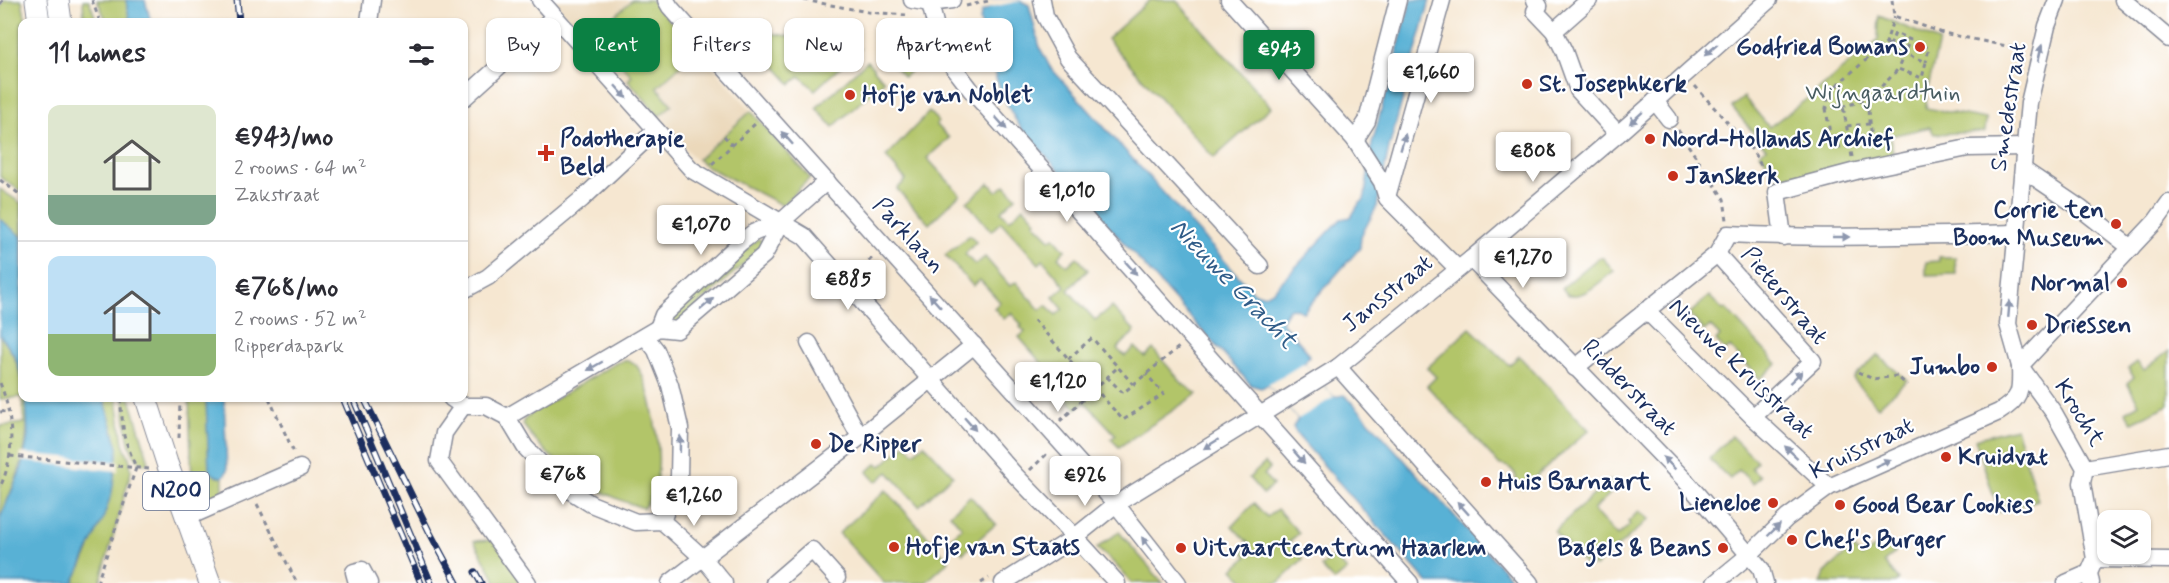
<!DOCTYPE html>
<meta charset="utf-8">
<style>
:root{--surface:#fff;--page:#f7f7f7;--text:#2b2b33;--muted:#7c7c81;--line:#e1e1e2;--accent:#0b8043}
body{margin:0;font-family:Mynerve,sans-serif;background:var(--page);color:var(--text);height:100vh;display:flex;flex-direction:column;font-size:22px;white-space:nowrap}
*{box-sizing:border-box;margin:0}
p{font-size:20px;color:var(--muted)}
.icon{flex:none;width:33px;height:33px;fill:none;stroke:currentColor;stroke-width:2;stroke-linecap:round;stroke-linejoin:round}
.map{position:relative;flex:1;overflow:hidden}
.sheet{position:absolute;left:18px;top:18px;width:450px;height:384px;display:flex;flex-direction:column;background:var(--surface);border-radius:12px;box-shadow:0 2px 4px #0004}
.sheet>*{flex:none}
.top-card{position:absolute;left:486px;top:18px;width:570px;height:54px;display:flex;gap:12px}
.tools{position:absolute;left:2097px;top:510px;display:grid;gap:12px}
.tools a{display:grid;place-items:center;width:54px;height:54px;border-radius:12px;background:var(--surface);box-shadow:0 2px 4px #0004;font-size:30px}
.price{position:absolute;translate:-50% -51px;padding:0 14px;border-radius:6px;background:#fff;color:#222;font-size:20px;line-height:39px;filter:drop-shadow(0 2px 3px #0008)}
.price::after{content:'';position:absolute;left:50%;top:36px;width:18px;height:14px;margin-left:-9px;background:inherit;clip-path:polygon(0 0,100% 0,50% 100%)}
.price.current{background:var(--accent);color:#fff}
ul{padding:0;list-style:none}
li{display:flex;align-items:center;gap:18px;height:150px;padding:0 30px}
li+li{border-top:2px solid var(--line)}
li span{display:grid;place-items:center;flex:none;width:168px;height:120px;border-radius:12px;color:#555}
li>.icon{margin-inline-start:auto}
span .icon{width:72px;height:72px;fill:#fffc;stroke-width:1}
li b{font-size:26px}
h2{display:flex;justify-content:space-between;align-items:center;height:72px;padding:0 30px;font-size:26px}
.chip{padding:0 21px;border-radius:12px;background:var(--surface);box-shadow:0 2px 4px #0004;font-size:21px;line-height:54px}
.chip.current{background:var(--accent);color:#fff}
.map>svg:first-child{display:block}
.built{fill:#ebd8ba}
.green{fill:#b2c569;stroke:#667a64;stroke-width:1.5}
.water{fill:#58b1d5;stroke:#3a709a;stroke-width:1.5}
.pier{fill:#f6e7d1}
.lines{fill:none;stroke-linecap:round;stroke-linejoin:round}
.minor-casing{stroke:#888b98;stroke-width:19}
.major-casing{stroke:#888b98;stroke-width:23}
.path{stroke:#888b98;stroke-width:3;stroke-dasharray:4.5 4.5;stroke-linecap:butt}
.minor{stroke:#fff;stroke-width:16}
.major{stroke:#fff;stroke-width:21}
.rail-casing{stroke:#1b2f5e;stroke-width:7}
.rail{stroke:#fff;stroke-width:4.5;stroke-dasharray:14;stroke-linecap:butt}
.oneway{fill:#8d97ae}
.poi-dot{fill:#c8321e;stroke:#fff;stroke-width:2}
.labels{text-anchor:middle;dominant-baseline:central;stroke-width:4.5;stroke-linejoin:round;paint-order:stroke}
.shield{fill:#fff;stroke:#5f6d8e;stroke-width:1.5}
.shield-label{font-size:22px;font-weight:bold;fill:#1b2f5e}
.poi-label{font-size:24px;font-weight:bold;fill:#1b2f5e;stroke:#fff;text-anchor:start}
.park-label{font-size:24px;fill:#485c61;stroke:#fff}
.street-label{font-size:24px;fill:#1b2f5e;stroke:#fff}
.water-label{font-size:26px;font-style:italic;fill:#305c88;stroke:#fff}
</style>
<div class="map">
<svg width="2169" height="583" viewBox="0 0 2169 583">
<rect width="100%" height="100%" fill="#fff"/>
<filter id="ink" filterUnits="userSpaceOnUse"><feTurbulence type="fractalNoise" baseFrequency=".0167" numOctaves="2"/><feDisplacementMap in="SourceGraphic" scale="12" xChannelSelector="R" yChannelSelector="G"/><feConvolveMatrix kernelMatrix="1 2 1 2 8 2 1 2 1" color-interpolation-filters="sRGB"/></filter>
<filter id="wash" filterUnits="userSpaceOnUse"><feTurbulence type="fractalNoise" baseFrequency=".008" numOctaves="4" result="noise"/><feDisplacementMap in="SourceGraphic" scale="24" xChannelSelector="R" yChannelSelector="G"/><feGaussianBlur stdDeviation="1.35" result="paint"/><feColorMatrix in="noise" values="0 0 0 0 0 0 0 0 0 0 0 0 0 0 0 0 0 1.4 0 .05"/><feComposite in="paint" operator="in"/></filter>
<g filter="url(#wash)">
<rect width="100%" height="100%" fill="#f6e7d1"/>
<path class="built" d="M553 0H653L811 178 781 206 707 168 697 161Z"/>
<g class="green">
<path d="M5 0H22L26 22H22V192L0 177V7Z"/>
<path d="M83 0H89L97 22H84Z"/>
<path d="M97 0H126L130 22H107Z"/>
<path d="M632 0H651L694 48 689 53 691 56 657 87 672 105 659 116 628 80 632 76 614 56 609 60 590 39Z"/>
<path d="M1150 0H1176L1271 107 1214 158 1107 39Z"/>
<path d="M1879 16 1939 41 1927 92 1926 108 1986 119 1985 132 1934 134 1930 127 1890 136 1894 159 1797 185 1794 175 1779 178 1760 153 1766 148 1732 107 1744 97 1769 127 1816 92 1878 39Z"/>
<path d="M756 33 768 35 770 33 812 40 809 51 824 56 828 42 860 49 815 90 800 76 791 84 755 44Z"/>
<path d="M903 34 924 58 904 77 882 53Z"/>
<path d="M867 61 884 81 833 127 816 108Z"/>
<path d="M751 111 810 178 782 205 708 167 698 159Z"/>
<path d="M929 112 938 121 936 124 949 138 927 158 960 194 929 224 897 189 906 180 886 157Z"/>
<path d="M989 183 997 192 1005 185 1016 197 1001 211 1009 220 1024 207 1036 221 1034 223 1051 240 1054 237 1065 250 1058 257 1067 266 1077 257 1088 270 1068 290 1095 320 1112 307 1135 331 1117 349 1125 356 1135 347 1145 357 1153 349 1183 384 1197 394 1119 447 1111 439 1116 435 1085 402 1076 409 1053 384 1056 380 1019 337 1025 332 1020 327 1022 325 1011 313 1004 319 994 308 1000 302 980 280 973 286 945 255 970 235 976 242 965 254 975 265 985 257 1010 286 1016 282 1040 310 1046 305 1056 315 1063 309 1053 297 1065 286 1043 260 1039 264 1001 222 991 231 967 202Z"/>
<path d="M0 189 22 204V237L0 219Z"/>
<path d="M758 239 767 243 677 324 671 323 669 320 677 308Z"/>
<path d="M1939 257H1955L1956 274 1926 275V262L1939 261Z"/>
<path d="M1598 258H1603L1614 271C1600 281 1586 298 1568 295L1562 288Z"/>
<path d="M1709 296 1723 310 1726 309 1777 364 1760 379 1730 347 1725 351 1716 341 1720 336 1710 326 1704 331 1689 314Z"/>
<path d="M1470 328 1509 365 1519 356 1589 430 1522 489 1516 482C1517 472 1510 466 1500 465L1427 386 1436 377 1427 368Z"/>
<path d="M0 335C16 357 22 370 22 398H26C31 450 20 471 0 518V426L24 423 22 397 0 399Z"/>
<path d="M2169 351V405L2132 422 2125 412 2139 404 2127 383 2134 377 2128 369 2137 362 2144 370Z"/>
<path d="M1877 355 1907 380 1878 407 1853 379Z"/>
<path d="M624 360C629 361 633 361 636 365 651 383 660 446 658 469 657 482 652 499 643 508 592 492 555 468 523 425L524 420 532 413 614 364Z"/>
<path d="M104 398H117L123 443 130 460 131 472 100 583H73L89 551 118 448Z"/>
<path d="M124 398H130L149 462 145 464C124 457 126 417 124 398Z"/>
<path d="M189 398H206L209 469 218 477H223V496L201 507 192 482Z"/>
<path d="M2016 428 2038 500 1999 512 1975 439Z"/>
<path d="M1731 436 1757 461 1751 468 1760 476 1753 484 1739 470 1730 479 1709 459Z"/>
<path d="M906 444 914 453 924 444 953 475 919 506 888 472 876 482 867 472 877 463 881 466Z"/>
<path d="M1265 463 1270 468 1264 475 1273 485 1263 494 1249 478Z"/>
<path d="M1610 480 1617 487 1593 510 1617 536 1630 525 1628 522 1639 511 1649 519 1595 567 1592 564 1587 567 1554 531Z"/>
<path d="M886 490 949 561 925 583H884L839 533Z"/>
<path d="M970 496 996 524 963 553 950 538 962 528 950 514Z"/>
<path d="M1254 503 1267 517 1277 509 1299 533 1289 542 1303 559 1278 583H1246L1233 569 1247 557 1243 552 1250 545 1232 526Z"/>
<path d="M1119 532 1163 583H1132L1115 564 1097 548Z"/>
<path d="M496 540 527 583H497L474 541Z"/>
<path d="M1883 541 1895 553 1884 562 1899 580 1896 583H1821L1825 573 1853 547 1862 557Z"/>
<path d="M1333 556 1347 570 1334 581 1321 567Z"/>
</g>
<g class="water">
<path d="M126 0H145L151 22H130Z"/>
<path d="M987 0H1019L1029 5 1040 48 1050 67 1249 288C1258 296 1264 297 1274 290L1341 219 1351 217 1360 202 1363 201 1365 196 1372 144 1411 0H1430L1389 148 1377 206 1361 236 1360 248 1303 312 1293 308 1289 309 1281 321 1307 351 1309 356 1304 364 1334 397 1344 395 1352 402 1515 583H1428L1298 436 1293 427 1298 419 1268 385 1261 388 1251 385 1021 128C997 93 990 60 980 20L982 12 988 9Z"/>
<path d="M0 219 22 237V378L15 356 0 335Z"/>
<path d="M26 398H104L118 448 112 492 103 519 73 583H0V518L22 467 28 436Z"/>
<path d="M206 398H224L227 471 223 477C216 477 212 475 209 469Z"/>
</g>
<g class="pier">
<path d="M985 0H1020V1L987 8Z"/>
<path d="M1304 363 1334 397 1298 419 1268 385Z"/>
<path d="M21 453 119 462 118 471 20 461Z"/>
</g>
</g>
<g filter="url(#ink)">
<g class="lines">
<defs>
<g id="minor">
<path d="M540 0 692 170 804 236 1015 475 1075 537 1117 583"/>
<path d="M666 0 670 7 1116 504 1178 583"/>
<path d="M912 0 930 3 952 0"/>
<path d="M1042 0 1045 16 1068 58 1260 266"/>
<path d="M1229 0 1355 140 1382 182 1387 198 1458 269"/>
<path d="M1535 0 1539 6 1535 11 1554 31 1564 51 1578 90 1618 134"/>
<path d="M2057 0 2047 26 2029 103 2008 324 2020 366 2054 413 2085 468 2082 483 2095 559"/>
<path d="M2123 0 2169 39"/>
<path d="M930 3 939 40 948 60 971 90 1410 583"/>
<path d="M369 22 372 0"/>
<path d="M1554 31 1589 0"/>
<path d="M464 98 554 17"/>
<path d="M1655 101 1669 119"/>
<path d="M1355 140 1367 121 1398 0"/>
<path d="M2024 170 2080 208 2131 248"/>
<path d="M1387 197 1442 0"/>
<path d="M1783 237 1777 192 1856 171 1968 148 2024 147"/>
<path d="M1717 254 1813 361 1753 417"/>
<path d="M1471 259 1684 479 1761 569 1765 583"/>
<path d="M464 290 488 277 582 199 656 130"/>
<path d="M1646 310 1753 417 1829 487"/>
<path d="M658 328 663 315 741 242 753 233 782 221"/>
<path d="M645 336 656 350 670 385 680 428 679 477 662 521"/>
<path d="M809 343 860 437"/>
<path d="M2020 366 2156 221 2169 203"/>
<path d="M1338 367 1530 583"/>
<path d="M1575 368 1717 254 1728 234C1824 239 1919 236 2015 233"/>
<path d="M451 398 463 406H486L507 417"/>
<path d="M463 406 444 433 439 461 528 583"/>
<path d="M507 417 658 328 677 330 764 255 782 221 827 181"/>
<path d="M507 417 525 447 561 485 591 504 636 522 662 521 703 558 724 583"/>
<path d="M2085 468 2169 454"/>
<path d="M186 518 300 468"/>
<path d="M2095 559 2169 560"/>
<path d="M357 583 354 572 362 570 369 583"/>
<path d="M670 583 860 437 974 345"/>
<path d="M774 583 812 550 837 578"/>
<path d="M1003 583 1075 537 1116 504 1338 367 1471 259 1618 134 1769 0"/>
<path d="M1715 583 1749 555 1787 518 1829 487 1999 412C2021 398 2021 392 2020 367"/>
<path d="M2066 583 2089 573"/>
<path d="M2091 583 2089 573 2095 559"/>
</g>
<g id="major">
<path d="M36 0 39 22"/>
<path d="M58 0 61 22"/>
<path d="M146 398 167 463 210 583"/>
</g>
</defs>
<use href="#minor" class="minor-casing"/>
<use href="#major" class="major-casing"/>
<g class="path">
<path d="M92 0 100 22"/>
<path d="M804 0 868 12 906 15"/>
<path d="M1892 0 1894 16 1943 33 2026 50"/>
<path d="M0 4 3 0"/>
<path d="M966 6 992 0"/>
<path d="M1886 43 1905 54 1926 62 1922 78 1898 69 1910 39"/>
<path d="M1890 46 1895 33 1929 48 1926 62"/>
<path d="M1839 83 1829 94 1826 108C1860 107 1876 94 1898 69"/>
<path d="M1695 86 1752 150 1769 179"/>
<path d="M1826 108 1832 148 1871 143 1867 99"/>
<path d="M1847 126 1869 124"/>
<path d="M1678 130 1724 199 1727 220"/>
<path d="M724 136 732 145"/>
<path d="M1852 157 1839 83 1886 43 1894 16"/>
<path d="M712 164 755 124"/>
<path d="M0 180 22 196"/>
<path d="M855 273 873 257"/>
<path d="M1034 320 1123 420 1164 394 1146 374"/>
<path d="M1068 359 1092 338 1133 384"/>
<path d="M1858 372 1873 379 1897 376 1907 385"/>
<path d="M1107 377 1123 393 1179 347"/>
<path d="M0 383C13 415 16 454 0 487"/>
<path d="M269 398 295 455"/>
<path d="M0 412 10 411"/>
<path d="M1060 421 1118 367"/>
<path d="M179 438 180 398"/>
<path d="M10 456 150 469"/>
<path d="M1030 470 1049 452"/>
<path d="M257 504 297 583"/>
<path d="M97 583 136 468 124 436 120 398"/>
<path d="M981 583 989 578"/>
</g>
<use href="#minor" class="minor"/>
<use href="#major" class="major"/>
<defs>
<g id="rail">
<path d="M237 0 239 22"/>
<path d="M343 398 421 583"/>
<path d="M353 398 431 583"/>
<path d="M364 398 429 531 457 583"/>
<path d="M475 572 481 583"/>
</g>
</defs>
<use href="#rail" class="rail-casing"/>
<use href="#rail" class="rail"/>
</g>
<defs><path id="oneway-solid" d="M-6-.8H1V-3.2L6.5 0L1 3.2V.8H-6Z" transform="scale(1.5)"/></defs>
<g class="oneway">
<use href="#oneway-solid" transform="translate(1711 50) rotate(139)"/>
<use href="#oneway-solid" transform="translate(2040 53) rotate(-77)"/>
<use href="#oneway-solid" transform="translate(621 92) rotate(48)"/>
<use href="#oneway-solid" transform="translate(1636 118) rotate(138)"/>
<use href="#oneway-solid" transform="translate(1001 123) rotate(48)"/>
<use href="#oneway-solid" transform="translate(787 138) rotate(-132)"/>
<use href="#oneway-solid" transform="translate(1403 142) rotate(-74)"/>
<use href="#oneway-solid" transform="translate(1841 237)"/>
<use href="#oneway-solid" transform="translate(1131 268) rotate(48)"/>
<use href="#oneway-solid" transform="translate(935 301) rotate(-132)"/>
<use href="#oneway-solid" transform="translate(707 304) rotate(-41)"/>
<use href="#oneway-solid" transform="translate(2009 309) rotate(-85)"/>
<use href="#oneway-solid" transform="translate(595 366) rotate(150)"/>
<use href="#oneway-solid" transform="translate(1796 377) rotate(-43)"/>
<use href="#oneway-solid" transform="translate(970 424) rotate(49)"/>
<use href="#oneway-solid" transform="translate(680 444) rotate(-89)"/>
<use href="#oneway-solid" transform="translate(1211 444) rotate(148)"/>
<use href="#oneway-solid" transform="translate(1791 452) rotate(-137)"/>
<use href="#oneway-solid" transform="translate(1299 457) rotate(49)"/>
<use href="#oneway-solid" transform="translate(1669 463) rotate(-135)"/>
<use href="#oneway-solid" transform="translate(1883 463) rotate(-24)"/>
<use href="#oneway-solid" transform="translate(1463 508) rotate(-132)"/>
<use href="#oneway-solid" transform="translate(1774 530) rotate(-44)"/>
<use href="#oneway-solid" transform="translate(1147 544) rotate(-128)"/>
</g>
</g>
<g class="poi-dot">
<circle cx="1920" cy="47" r="6"/>
<circle cx="1527" cy="84" r="6"/>
<circle cx="850" cy="95" r="6"/>
<circle cx="1650" cy="139" r="6"/>
<path d="M543 144h6v6h6v6h-6v6h-6v-6h-6v-6h6z"/>
<circle cx="1673" cy="176" r="6"/>
<circle cx="2116" cy="224" r="6"/>
<circle cx="2122" cy="283" r="6"/>
<circle cx="2032" cy="325" r="6"/>
<circle cx="1992" cy="367" r="6"/>
<circle cx="816" cy="444" r="6"/>
<circle cx="1946" cy="457" r="6"/>
<circle cx="1486" cy="482" r="6"/>
<circle cx="1773" cy="503" r="6"/>
<circle cx="1840" cy="505" r="6"/>
<circle cx="1792" cy="540" r="6"/>
<circle cx="894" cy="547" r="6"/>
<circle cx="1181" cy="548" r="6"/>
<circle cx="1723" cy="548" r="6"/>
</g>
<g class="labels">
<rect class="shield" x="143" y="472" width="66" height="38" rx="4.5"/>
<g class="shield-label">
<text x="176" y="491">N200</text>
</g>
<g class="poi-label">
<text x="1908" y="47" text-anchor="end">Godfried Bomans</text>
<text x="1539" y="84">St. Josephkerk</text>
<text x="862" y="95">Hofje van Noblet</text>
<text x="560" y="139">Podotherapie<tspan x="560" dy="28">Beld</tspan></text>
<text x="1662" y="139">Noord-Hollands Archief</text>
<text x="1685" y="176">Janskerk</text>
<text x="2104" y="210" text-anchor="end">Corrie ten<tspan x="2104" dy="28">Boom Museum</tspan></text>
<text x="2110" y="283" text-anchor="end">Normal</text>
<text x="2044" y="325">Driessen</text>
<text x="1980" y="367" text-anchor="end">Jumbo</text>
<text x="828" y="444">De Ripper</text>
<text x="1958" y="457">Kruidvat</text>
<text x="1498" y="482">Huis Barnaart</text>
<text x="1761" y="503" text-anchor="end">Lieneloe</text>
<text x="1852" y="505">Good Bear Cookies</text>
<text x="1804" y="540">Chef's Burger</text>
<text x="906" y="547">Hofje van Staats</text>
<text x="1193" y="548">Uitvaartcentrum Haarlem</text>
<text x="1711" y="548" text-anchor="end">Bagels &amp; Beans</text>
</g>
<g class="park-label">
<text x="1883" y="93">Wijngaardtuin</text>
</g>
<g class="street-label">
<text transform="translate(2009 107) rotate(-81)">Smedestraat</text>
<text transform="translate(908 236) rotate(48)">Parklaan</text>
<text transform="translate(1388 294) rotate(-39)">Jansstraat</text>
<text transform="translate(1784 296) rotate(50)">Pieterstraat</text>
<text transform="translate(1741 369) rotate(44)">Nieuwe Kruisstraat</text>
<text transform="translate(1629 388) rotate(46)">Ridderstraat</text>
<text transform="translate(2079 413) rotate(58)">Krocht</text>
<text transform="translate(1862 449) rotate(-26)">Kruisstraat</text>
</g>
<g class="water-label">
<text transform="translate(1233 284) rotate(46)">Nieuwe Gracht</text>
</g>
</g>
</svg>
<div class="tools">
<a><svg class="icon" aria-label="layers" viewBox="0 0 24 24"><path d="M12 4l9 5-9 5-9-5zM3 14l9 5 9-5"/></svg></a>
</div>
<b class="price current" style="left:1279px;top:81px">€943</b>
<b class="price" style="left:1431px;top:104px">€1,660</b>
<b class="price" style="left:1533px;top:183px">€808</b>
<b class="price" style="left:1067px;top:223px">€1,010</b>
<b class="price" style="left:701px;top:256px">€1,070</b>
<b class="price" style="left:1523px;top:289px">€1,270</b>
<b class="price" style="left:848px;top:311px">€885</b>
<b class="price" style="left:1058px;top:413px">€1,120</b>
<b class="price" style="left:563px;top:506px">€768</b>
<b class="price" style="left:1085px;top:507px">€926</b>
<b class="price" style="left:694px;top:527px">€1,260</b>
<div class="top-card">
<a class="chip">Buy</a>
<a class="chip current">Rent</a>
<a class="chip">Filters</a>
<a class="chip">New</a>
<a class="chip">Apartment</a>
</div>
<section class="sheet">
<h2>11 homes<svg class="icon" aria-label="filters" viewBox="0 0 24 24"><path d="M4 7h16M4 17h16"/><circle cx="9" cy="7" r="2"/><circle cx="15" cy="17" r="2"/></svg></h2>
<ul>
<li><span style="background:linear-gradient(#dfe7d0 75%,#7fa58c 0)"><svg class="icon" aria-label="home" viewBox="0 0 24 24"><path d="M3 11l9-7 9 7M6 9v11h12V9"/></svg></span><div><b>€943/mo</b><p>2 rooms · 64 m²</p><p>Zakstraat</p></div></li>
<li><span style="background:linear-gradient(#bfe0f5 65%,#8fb573 0)"><svg class="icon" aria-label="home" viewBox="0 0 24 24"><path d="M3 11l9-7 9 7M6 9v11h12V9"/></svg></span><div><b>€768/mo</b><p>2 rooms · 52 m²</p><p>Ripperdapark</p></div></li>
</ul>
</section>
</div>
